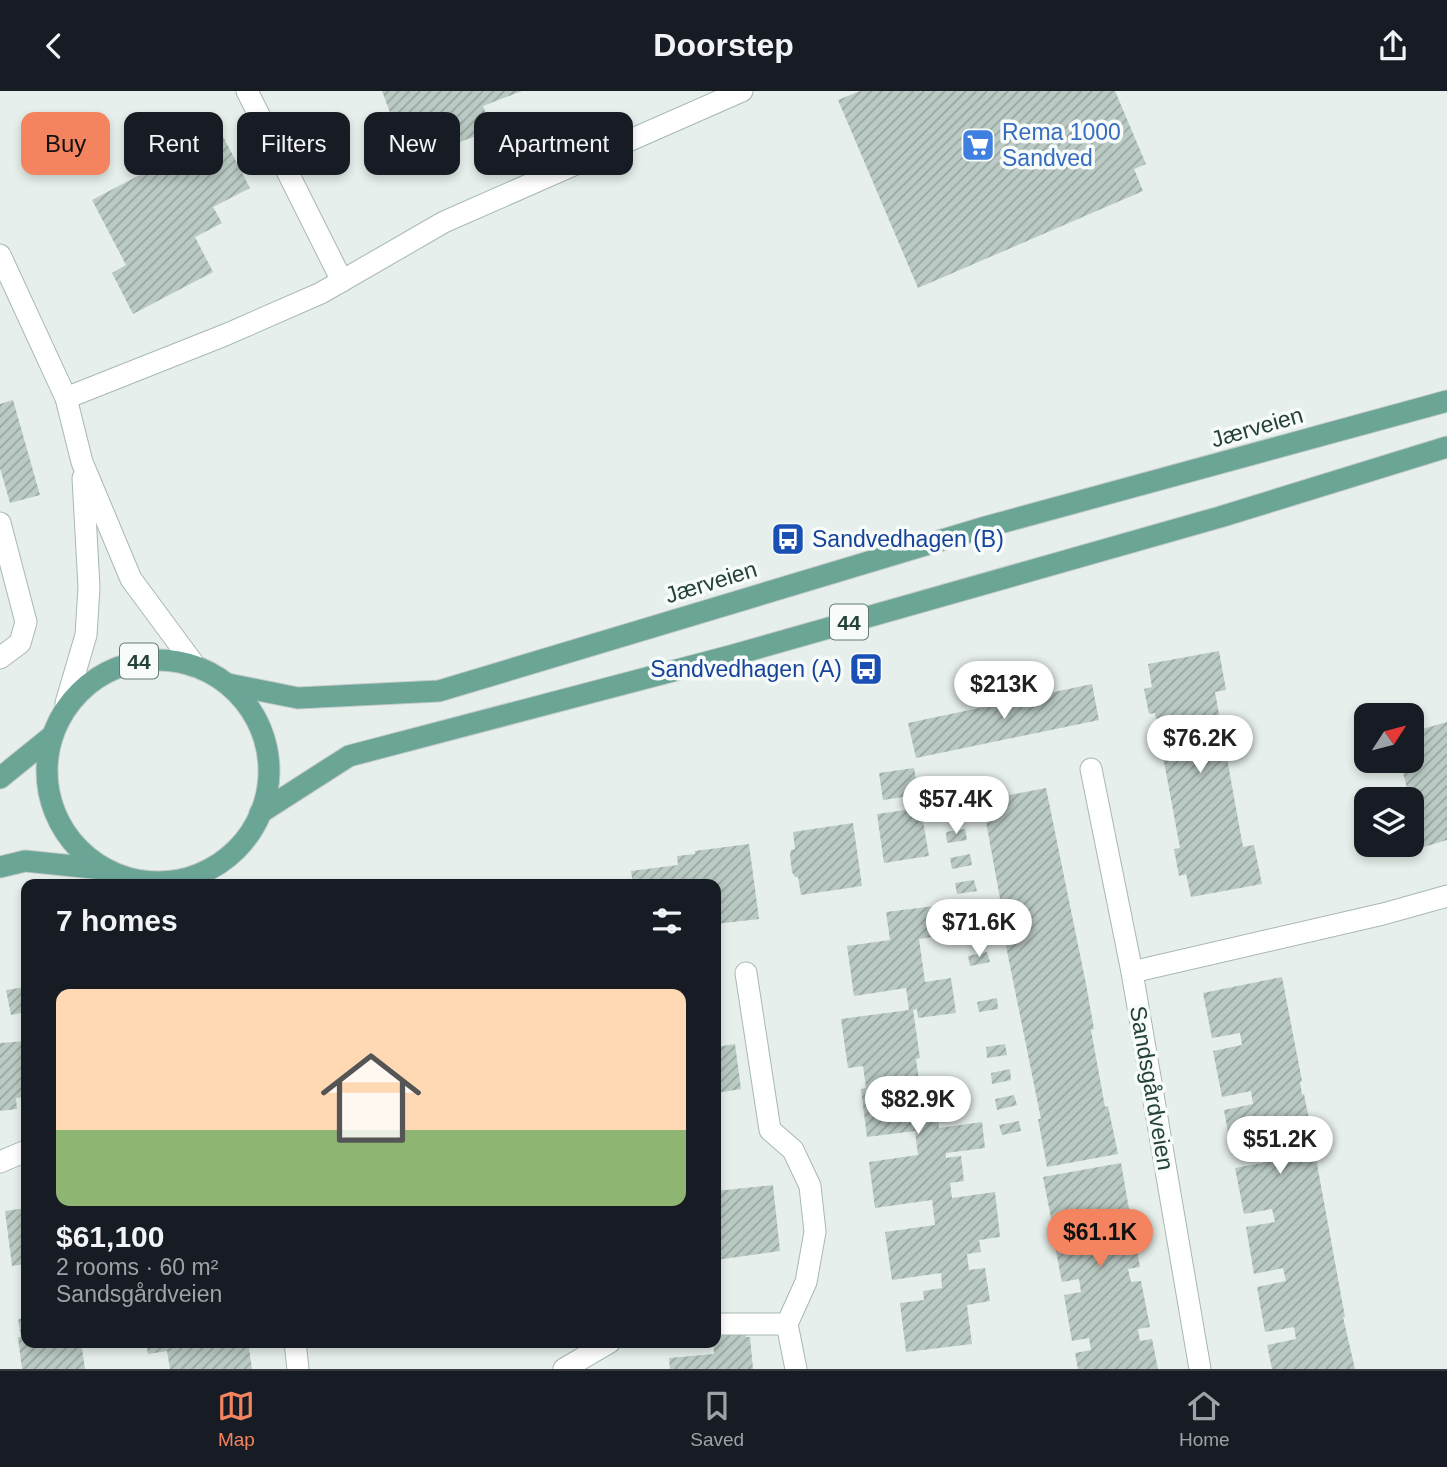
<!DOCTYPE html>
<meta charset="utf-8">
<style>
:root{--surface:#171b24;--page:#20242c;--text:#f1f3f6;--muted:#9ea1a6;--line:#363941;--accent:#f4845f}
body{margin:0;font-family:Helvetica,sans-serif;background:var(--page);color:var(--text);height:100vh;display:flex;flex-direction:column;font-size:26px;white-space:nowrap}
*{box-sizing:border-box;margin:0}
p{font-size:23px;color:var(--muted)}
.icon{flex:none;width:38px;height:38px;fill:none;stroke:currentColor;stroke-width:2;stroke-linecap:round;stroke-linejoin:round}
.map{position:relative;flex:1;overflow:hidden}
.drawer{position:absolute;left:21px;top:788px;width:700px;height:469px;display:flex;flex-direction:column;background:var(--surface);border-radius:14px;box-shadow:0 4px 10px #0003}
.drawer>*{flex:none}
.guide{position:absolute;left:21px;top:21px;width:700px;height:63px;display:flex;gap:14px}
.needle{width:46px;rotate:54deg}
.buttons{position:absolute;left:1354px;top:612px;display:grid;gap:14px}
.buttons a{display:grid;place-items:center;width:70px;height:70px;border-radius:14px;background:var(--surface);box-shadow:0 4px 10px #0003;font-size:35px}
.price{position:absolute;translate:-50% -60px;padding:0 16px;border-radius:24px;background:#fff;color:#222;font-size:23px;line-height:46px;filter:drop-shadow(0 2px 4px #0008)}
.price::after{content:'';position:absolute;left:50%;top:42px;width:21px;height:16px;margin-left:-10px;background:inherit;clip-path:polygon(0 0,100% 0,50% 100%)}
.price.active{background:var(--accent);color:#111}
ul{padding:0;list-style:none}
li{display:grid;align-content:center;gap:14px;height:371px;padding:0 35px}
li+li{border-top:2px solid var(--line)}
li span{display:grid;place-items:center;height:217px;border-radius:14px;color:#555}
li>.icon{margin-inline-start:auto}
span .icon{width:126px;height:126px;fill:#fffc;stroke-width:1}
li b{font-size:30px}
h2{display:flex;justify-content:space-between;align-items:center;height:84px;padding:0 35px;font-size:30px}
.pill{padding:0 24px;border-radius:14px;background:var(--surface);box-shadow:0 4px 10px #0003;font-size:24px;line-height:63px}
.pill.active{background:var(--accent);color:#111}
header{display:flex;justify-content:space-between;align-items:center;height:91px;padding:0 35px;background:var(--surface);font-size:32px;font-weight:800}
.dock{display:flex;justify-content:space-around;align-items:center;height:98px;border-top:2px solid var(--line);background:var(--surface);font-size:19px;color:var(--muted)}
.dock a{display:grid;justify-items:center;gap:4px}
.dock .active{color:var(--accent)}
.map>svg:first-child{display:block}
.building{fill:url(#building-hatch)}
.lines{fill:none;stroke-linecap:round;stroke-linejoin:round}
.service-casing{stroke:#a8b8b2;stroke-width:23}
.minor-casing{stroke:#a8b8b2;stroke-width:23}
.primary-casing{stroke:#c2cac8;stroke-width:23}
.service{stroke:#fff;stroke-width:21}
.minor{stroke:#fff;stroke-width:21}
.primary{stroke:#6aa596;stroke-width:21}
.labels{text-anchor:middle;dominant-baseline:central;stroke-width:7;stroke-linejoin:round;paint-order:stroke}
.shield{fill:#f7fbf9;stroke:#637a73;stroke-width:2}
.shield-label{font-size:21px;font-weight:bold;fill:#24423a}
.shop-label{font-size:23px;fill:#366cbe;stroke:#f7fbf9;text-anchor:start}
.street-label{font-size:23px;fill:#24423a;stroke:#f7fbf9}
.transit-label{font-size:23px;fill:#164399;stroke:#f7fbf9;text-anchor:start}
</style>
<header><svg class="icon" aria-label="back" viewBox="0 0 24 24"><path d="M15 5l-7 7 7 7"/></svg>Doorstep<svg class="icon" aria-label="share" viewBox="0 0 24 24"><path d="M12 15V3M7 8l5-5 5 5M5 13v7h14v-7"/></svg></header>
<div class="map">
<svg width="1447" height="1278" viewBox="0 0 1447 1278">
<defs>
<pattern id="building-hatch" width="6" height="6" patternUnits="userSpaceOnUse" patternTransform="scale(1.75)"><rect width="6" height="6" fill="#bbcac4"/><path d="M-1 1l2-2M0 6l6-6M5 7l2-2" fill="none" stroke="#98a6a0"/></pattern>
</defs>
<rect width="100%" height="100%" fill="#e6efeb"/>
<g class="building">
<path d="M382 0H522L483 15 492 39 422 65 413 41 399 46Z"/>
<path d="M860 0H1115L1146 73 1134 78 1143 100 918 197 838 9Z"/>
<path d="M217 34 250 97 213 116 222 132 195 146 213 181 133 223 112 182 126 174 92 109 178 64 175 57Z"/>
<path d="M13 309 40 404 10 412 0 377V313Z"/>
<path d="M1219 560 1226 599 1215 601 1243 756 1254 754 1262 793 1191 806 1186 783 1179 785 1174 758 1180 757 1155 622 1149 623 1144 598 1152 596 1148 573Z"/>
<path d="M1092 593 1099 629 916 667 908 632Z"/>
<path d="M1447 631V749L1424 756 1412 709H1410L1400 670H1412V641Z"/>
<path d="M914 677 929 765 884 772 877 723 906 719 903 706 883 709 879 682Z"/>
<path d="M1046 697 1086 893 1094 938 1091 939 1105 1016 1108 1015 1118 1063 1047 1076 1038 1028H1041L1007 860 999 813H1001L982 709Z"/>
<path d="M949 702 952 712 933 716 931 706Z"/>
<path d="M853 732 862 795 801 804 798 786H795L792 781 790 764 791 759 795 758 793 741Z"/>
<path d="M965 738 967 749 947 752 946 741Z"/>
<path d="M749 753 759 828 716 833V793H633L631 780 678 774 677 765 695 763V760Z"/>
<path d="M970 763 972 774 952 778 950 767Z"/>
<path d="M974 789 977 800 957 803 955 792Z"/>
<path d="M935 815 939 845 919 848 925 891 951 887 956 922 918 927 917 918 913 919 920 967 916 968 919 990 933 988 939 1037 982 1031 985 1057 946 1062V1067L961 1065 964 1090 950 1092 952 1107 995 1101 1000 1146 979 1149 981 1161 967 1163 969 1179 985 1177 990 1210 967 1214 972 1253 906 1261 900 1212 924 1209 923 1200 942 1197 941 1182 892 1189 885 1141 935 1134 932 1109 875 1117 869 1071 918 1064 915 1040 867 1046 861 998 866 997 863 975 848 977 841 928 909 919 906 897 854 905 847 855 890 849 886 821Z"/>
<path d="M979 815 981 826 962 829 960 818Z"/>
<path d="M987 861 990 871 970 875 968 865Z"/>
<path d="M1282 886 1302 990 1300 991 1302 1004 1304 1003 1313 1049V1063L1315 1062 1345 1226H1343L1355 1278H1272L1267 1254 1296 1248 1294 1236 1265 1241 1257 1196 1286 1190 1283 1177 1254 1183 1246 1136 1275 1131 1272 1118 1244 1123 1235 1077 1263 1072 1261 1059 1232 1064 1224 1019 1253 1013 1251 1000 1222 1006 1213 960 1242 954 1240 942 1212 947 1203 902Z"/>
<path d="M26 896V921L11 924 6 899Z"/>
<path d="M997 907 998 918 979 921 977 911Z"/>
<path d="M26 950V1006L16 1007 17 1018 0 1020V952Z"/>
<path d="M735 953 741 998 716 1002V956Z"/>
<path d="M1005 953 1007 964 987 967 986 956Z"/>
<path d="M1010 978 1011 989 992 993 991 982Z"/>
<path d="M1014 1004 1017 1014 997 1019 995 1008Z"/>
<path d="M1019 1030 1021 1040 1002 1044 999 1034Z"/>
<path d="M1121 1072 1129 1118 1118 1120 1120 1133 1132 1131 1140 1176 1128 1178 1131 1191 1141 1190 1150 1236 1138 1238 1140 1250 1152 1248 1158 1278H1078L1075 1262 1091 1259 1089 1247 1072 1250 1064 1204 1081 1201 1079 1188 1062 1191 1053 1145 1070 1142 1068 1129 1052 1132 1043 1086Z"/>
<path d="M773 1094 780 1160 716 1169V1100Z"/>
<path d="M26 1117V1173L12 1175 5 1120Z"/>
<path d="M26 1227V1251H81L85 1278H22L18 1246H21L18 1228Z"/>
<path d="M745 1242 746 1246H750L753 1278H670L669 1267 714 1263 713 1251H716V1245Z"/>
<path d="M146 1251H206V1254L248 1251 252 1278H170L167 1260 148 1263Z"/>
</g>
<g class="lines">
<defs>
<g id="service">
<path d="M247 0 342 190"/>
<path d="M66 307 225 244 321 202 444 131 742 0"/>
</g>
<g id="minor">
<path d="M0 164 66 307 82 371 131 488 196 576"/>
<path d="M0 432 26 531 20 552 0 567"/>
<path d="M66 612 86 544 89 496 83 387"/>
<path d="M1091 678 1132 881 1200 1278"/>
<path d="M1132 881 1383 823 1447 805"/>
<path d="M746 882 770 1039 793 1059 810 1095 815 1141 806 1191 787 1233"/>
<path d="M0 1071 26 1060"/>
<path d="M716 1233H787"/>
<path d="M787 1233 796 1278"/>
<path d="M295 1251 298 1278"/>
<path d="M564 1278 610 1251"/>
</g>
<g id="primary">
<circle cx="158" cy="680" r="111"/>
<path d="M228 593 298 607 439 600 982 437 1447 310"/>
<path d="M0 687 52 645"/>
<path d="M260 722 349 665 730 565 1220 426 1447 356"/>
<path d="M0 776 25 770 103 778"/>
</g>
</defs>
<use href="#service" class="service-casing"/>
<use href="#minor" class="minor-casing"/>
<use href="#primary" class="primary-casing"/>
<use href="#service" class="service"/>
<use href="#minor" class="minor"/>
<use href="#primary" class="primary"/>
</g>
<defs>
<symbol id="supermarket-square" viewBox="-11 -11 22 22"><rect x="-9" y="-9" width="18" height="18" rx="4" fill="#3f7fe0" stroke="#f7fbf9"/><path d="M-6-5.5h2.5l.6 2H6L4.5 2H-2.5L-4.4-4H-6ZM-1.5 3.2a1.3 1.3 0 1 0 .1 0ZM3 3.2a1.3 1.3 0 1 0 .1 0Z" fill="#fff"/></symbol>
<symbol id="bus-square" viewBox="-11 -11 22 22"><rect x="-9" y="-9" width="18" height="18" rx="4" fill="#1a4fb4" stroke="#f7fbf9"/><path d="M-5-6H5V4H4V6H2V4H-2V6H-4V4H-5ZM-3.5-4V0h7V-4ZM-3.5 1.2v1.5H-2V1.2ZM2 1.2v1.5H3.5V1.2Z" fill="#fff"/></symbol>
</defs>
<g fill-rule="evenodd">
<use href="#supermarket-square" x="959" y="35" width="38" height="38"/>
<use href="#bus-square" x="769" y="429" width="38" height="38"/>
<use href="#bus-square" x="847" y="559" width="38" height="38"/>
</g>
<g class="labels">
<g class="shield">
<rect x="830" y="513.5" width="38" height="35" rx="5"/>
<rect x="120" y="552.5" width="38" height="35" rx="5"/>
</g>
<g class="shield-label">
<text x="849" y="531">44</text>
<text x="139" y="570">44</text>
</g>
<g class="shop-label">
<text x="1002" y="41">Rema 1000<tspan x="1002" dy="26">Sandved</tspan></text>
</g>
<g class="street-label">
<text transform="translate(1257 336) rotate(-16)">Jærveien</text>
<text transform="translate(711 491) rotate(-17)">Jærveien</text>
<text transform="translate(1152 997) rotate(80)">Sandsgårdveien</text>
</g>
<g class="transit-label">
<text x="812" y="448">Sandvedhagen (B)</text>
<text x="842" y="578" text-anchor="end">Sandvedhagen (A)</text>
</g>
</g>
</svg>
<div class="buttons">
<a><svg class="needle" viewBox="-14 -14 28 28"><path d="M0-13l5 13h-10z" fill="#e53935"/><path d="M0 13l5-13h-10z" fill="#9ea1a6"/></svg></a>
<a><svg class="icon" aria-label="layers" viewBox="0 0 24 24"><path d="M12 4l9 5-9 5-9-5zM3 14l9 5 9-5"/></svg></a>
</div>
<b class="price" style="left:1004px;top:630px">$213K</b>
<b class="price" style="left:1200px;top:684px">$76.2K</b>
<b class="price" style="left:956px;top:745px">$57.4K</b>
<b class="price" style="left:979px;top:868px">$71.6K</b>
<b class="price" style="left:918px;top:1045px">$82.9K</b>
<b class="price" style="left:1280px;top:1085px">$51.2K</b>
<b class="price active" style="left:1100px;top:1178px">$61.1K</b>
<div class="guide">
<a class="pill active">Buy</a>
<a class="pill">Rent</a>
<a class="pill">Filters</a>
<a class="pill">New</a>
<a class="pill">Apartment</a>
</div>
<section class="drawer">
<h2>7 homes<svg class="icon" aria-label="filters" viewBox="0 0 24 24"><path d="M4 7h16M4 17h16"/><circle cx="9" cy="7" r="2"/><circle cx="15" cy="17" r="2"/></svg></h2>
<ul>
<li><span style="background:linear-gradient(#ffd9b3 65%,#8fb573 0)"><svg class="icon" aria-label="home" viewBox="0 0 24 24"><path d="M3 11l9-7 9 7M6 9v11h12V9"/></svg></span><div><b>$61,100</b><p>2 rooms · 60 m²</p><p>Sandsgårdveien</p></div></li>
</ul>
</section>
</div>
<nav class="dock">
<a class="active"><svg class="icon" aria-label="map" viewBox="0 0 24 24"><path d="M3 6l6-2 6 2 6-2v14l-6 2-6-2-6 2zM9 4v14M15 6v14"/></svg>Map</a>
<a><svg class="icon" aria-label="saved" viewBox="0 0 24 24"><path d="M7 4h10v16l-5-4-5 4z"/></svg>Saved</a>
<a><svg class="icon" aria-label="home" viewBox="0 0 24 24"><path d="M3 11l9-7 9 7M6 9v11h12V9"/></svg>Home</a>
</nav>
